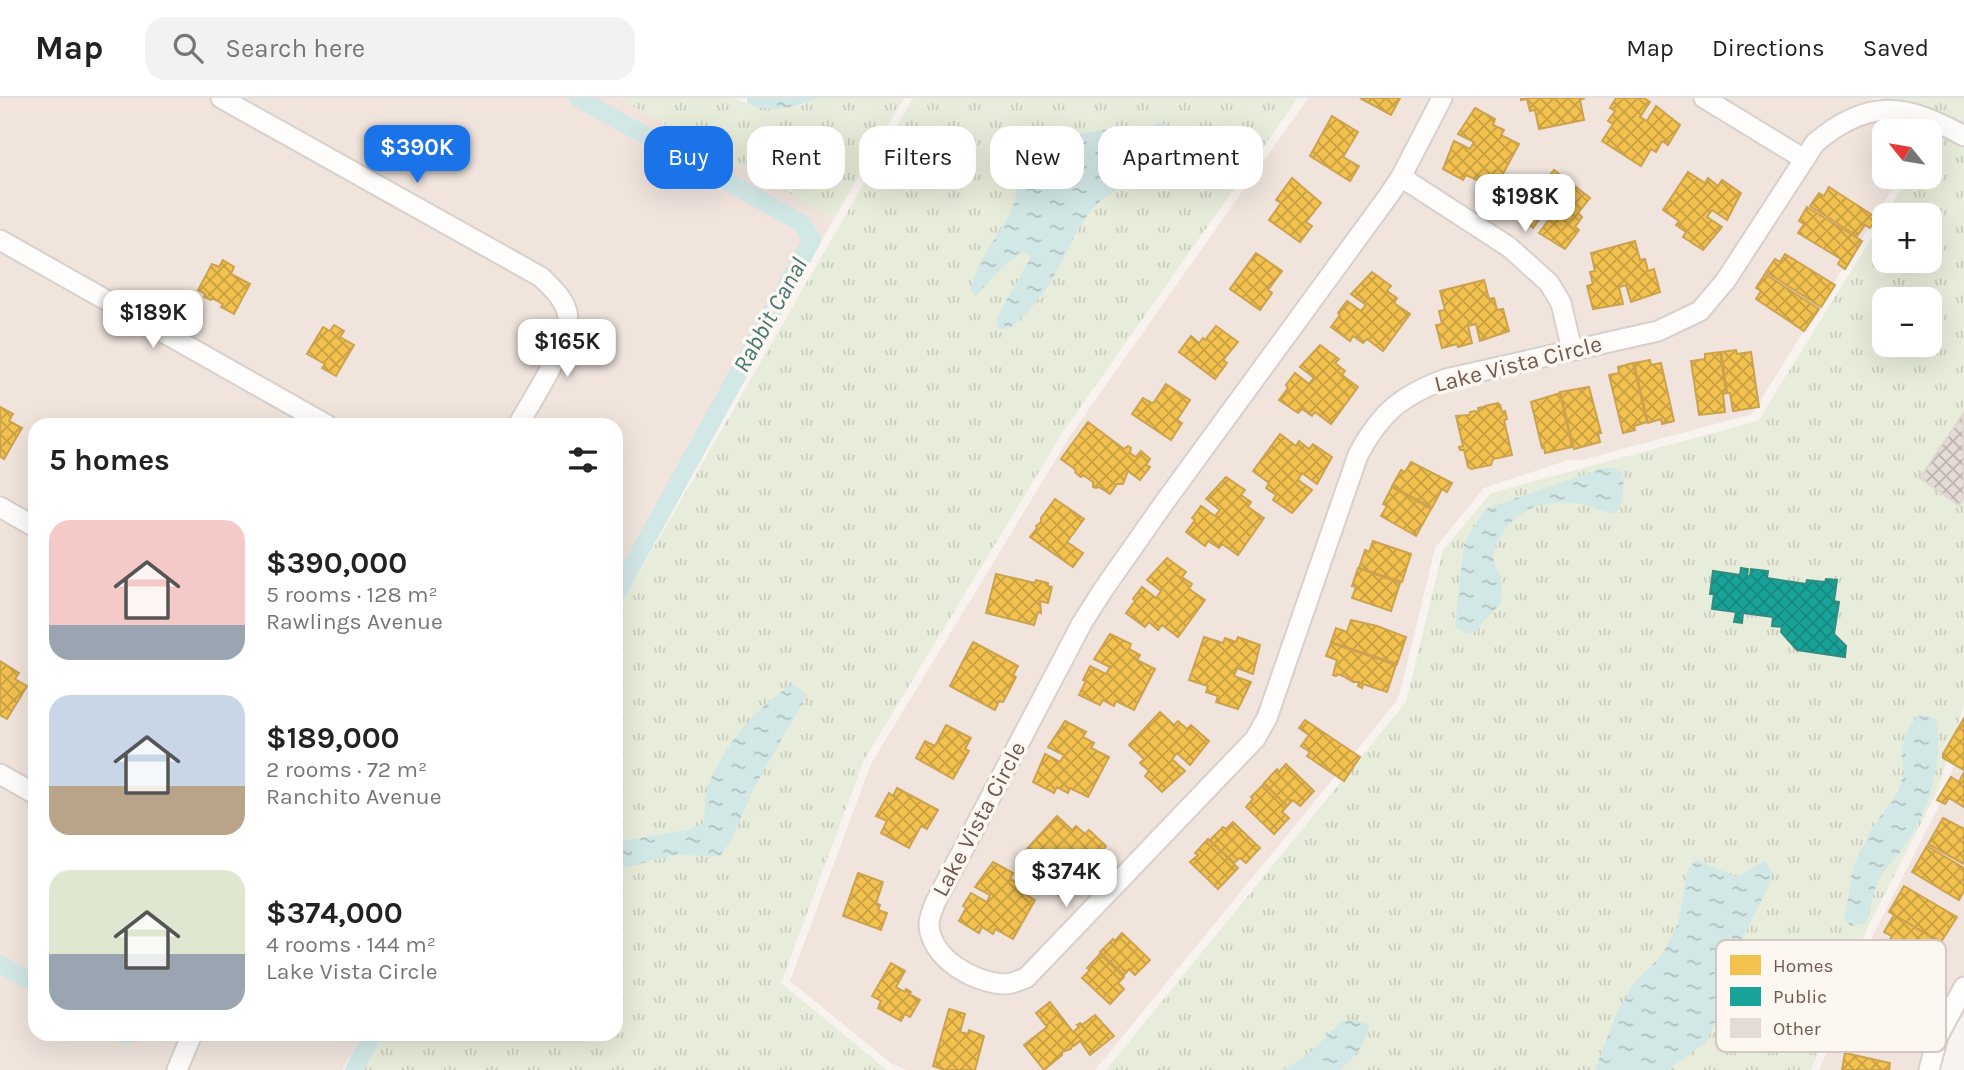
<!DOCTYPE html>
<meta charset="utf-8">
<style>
:root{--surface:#fff;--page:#f2f2f2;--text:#222;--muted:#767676;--line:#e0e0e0;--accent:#1a73e8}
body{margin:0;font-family:Karla,sans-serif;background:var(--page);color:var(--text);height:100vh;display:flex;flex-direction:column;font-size:26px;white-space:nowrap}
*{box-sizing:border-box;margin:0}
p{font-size:23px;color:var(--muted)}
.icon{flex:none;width:38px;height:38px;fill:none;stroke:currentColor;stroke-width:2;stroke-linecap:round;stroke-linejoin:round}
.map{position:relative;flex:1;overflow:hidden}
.side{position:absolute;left:28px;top:320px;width:595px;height:623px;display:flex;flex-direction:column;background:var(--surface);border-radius:21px;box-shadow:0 7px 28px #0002}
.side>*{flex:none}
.hud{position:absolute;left:644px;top:28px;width:665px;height:63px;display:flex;gap:14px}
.needle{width:46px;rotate:300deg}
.buttons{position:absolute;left:1872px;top:21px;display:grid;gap:14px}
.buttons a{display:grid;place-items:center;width:70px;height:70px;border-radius:14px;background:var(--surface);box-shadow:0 7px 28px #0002;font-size:35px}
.price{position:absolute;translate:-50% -60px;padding:0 16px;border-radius:14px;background:#fff;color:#222;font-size:23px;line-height:46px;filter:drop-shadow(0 2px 4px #0008)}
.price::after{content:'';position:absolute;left:50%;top:42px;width:21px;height:16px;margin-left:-10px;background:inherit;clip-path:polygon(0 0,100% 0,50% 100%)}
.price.selected{background:var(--accent);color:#fff}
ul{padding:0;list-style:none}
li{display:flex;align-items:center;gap:21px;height:175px;padding:0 21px}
li span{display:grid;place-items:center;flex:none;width:196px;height:140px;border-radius:21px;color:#555}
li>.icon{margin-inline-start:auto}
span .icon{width:84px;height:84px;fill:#fffc;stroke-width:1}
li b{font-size:30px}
h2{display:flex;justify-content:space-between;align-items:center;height:84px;padding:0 21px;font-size:30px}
.tag{padding:0 24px;border-radius:21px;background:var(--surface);box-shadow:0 7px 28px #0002;font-size:24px;line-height:63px}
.tag.selected{background:var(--accent);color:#fff}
header{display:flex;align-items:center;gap:42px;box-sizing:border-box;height:98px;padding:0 35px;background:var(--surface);border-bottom:2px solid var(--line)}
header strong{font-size:33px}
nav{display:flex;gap:38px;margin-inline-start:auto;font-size:24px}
.search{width:490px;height:63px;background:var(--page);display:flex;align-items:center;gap:18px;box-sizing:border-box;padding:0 24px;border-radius:21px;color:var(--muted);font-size:26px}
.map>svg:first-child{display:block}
.residential{fill:#f0e4dd}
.grass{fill:url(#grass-tufts);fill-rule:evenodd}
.water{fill:url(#water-ripples)}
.homes{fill:url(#homes-cross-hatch);stroke:#cca24f;stroke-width:2}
.public{fill:url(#public-cross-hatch);stroke:#338c82;stroke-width:2}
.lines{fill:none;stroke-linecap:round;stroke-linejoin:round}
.canal{stroke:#d2e8e6;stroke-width:18}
.building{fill:url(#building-cross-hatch);stroke:#e0d5d1;stroke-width:2}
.street-casing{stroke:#d7d0cc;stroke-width:23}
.street{stroke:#fefdfc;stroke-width:19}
.labels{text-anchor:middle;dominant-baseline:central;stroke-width:7;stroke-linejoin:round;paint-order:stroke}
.street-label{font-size:23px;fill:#735850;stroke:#fdf7f1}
.water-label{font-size:24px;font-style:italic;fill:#457676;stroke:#fdf7f1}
.key{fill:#fdf7f1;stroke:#d4c7c1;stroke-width:2}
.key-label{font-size:19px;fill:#735850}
</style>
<header>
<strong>Map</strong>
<div class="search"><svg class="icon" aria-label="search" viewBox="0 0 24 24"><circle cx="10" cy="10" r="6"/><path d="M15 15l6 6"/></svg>Search here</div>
<nav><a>Map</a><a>Directions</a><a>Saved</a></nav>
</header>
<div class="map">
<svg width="1964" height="972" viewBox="0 0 1964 972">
<defs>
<pattern id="grass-tufts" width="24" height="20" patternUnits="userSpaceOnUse" patternTransform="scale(1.75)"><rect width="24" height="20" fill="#e8ecda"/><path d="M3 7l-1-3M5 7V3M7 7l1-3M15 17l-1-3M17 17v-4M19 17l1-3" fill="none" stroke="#caccbd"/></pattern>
<pattern id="water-ripples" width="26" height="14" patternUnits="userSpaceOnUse" patternTransform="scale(1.75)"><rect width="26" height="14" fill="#d2e8e6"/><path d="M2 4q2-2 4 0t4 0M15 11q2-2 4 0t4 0" fill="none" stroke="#afbfbd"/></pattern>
<pattern id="homes-cross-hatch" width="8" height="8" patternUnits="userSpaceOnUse" patternTransform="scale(1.75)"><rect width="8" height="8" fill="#f2c14e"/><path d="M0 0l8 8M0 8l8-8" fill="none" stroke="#c8a043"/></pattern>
<pattern id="public-cross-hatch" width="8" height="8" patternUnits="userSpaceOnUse" patternTransform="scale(1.75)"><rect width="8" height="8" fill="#17a398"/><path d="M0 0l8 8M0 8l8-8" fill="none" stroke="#19887e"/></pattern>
<pattern id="building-cross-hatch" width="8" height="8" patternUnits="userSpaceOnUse" patternTransform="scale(1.75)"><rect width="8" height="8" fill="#e4dbd6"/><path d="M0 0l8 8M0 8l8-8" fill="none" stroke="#bdb4b0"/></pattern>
</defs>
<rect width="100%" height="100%" fill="#f8f3ee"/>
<g class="residential">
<path d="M0 0H619L834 121 616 498V327H35V936H363L342 972H0Z"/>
<path d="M1308 0H1872L1899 33H1885V79H1900L1752 316 1582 362H1568L1484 390 1435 450 1400 595 1395 605 1095 972H907L892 966 790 883 871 666 1070 338Z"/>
<path d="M1964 634V920L1948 912 1931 972H1819L1873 837 1945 696Z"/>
</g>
<g class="grass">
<path d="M619 0H734L751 8H799L819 0H904L834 121Z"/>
<path d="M913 0H1298L1063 334 864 662 781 885 887 972H352L372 936H616V515Z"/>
<path d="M1881 0H1964V607L1938 692 1866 833 1811 972H1106L1406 604 1443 452 1491 395 1758 323 1885 118V163H1930V117H1885L1909 79H1930V33H1909ZM1885 201H1930V247H1885Z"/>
</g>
<g class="water">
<path d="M747 0H819C795 9 772 16 747 6Z"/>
<path d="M1159 25C1170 26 1175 30 1181 38 1180 42 1179 49 1176 53 1161 76 1116 86 1095 108 1076 129 1068 154 1054 178 1042 199 1027 217 1008 231L997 230V219L1031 159 1024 154 1009 163 975 198 970 191 980 165 1011 114 1025 68 1057 44 1074 37 1103 32H1139Z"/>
<path d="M1603 370H1614L1624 377 1622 404 1616 415C1604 415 1596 410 1585 407 1557 400 1525 406 1507 429 1501 437 1494 448 1493 458 1493 466 1498 471 1500 478 1503 487 1502 496 1501 505L1473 535H1466L1455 529 1464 446 1485 411Z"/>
<path d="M794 586 807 597 755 688 731 742 720 758 674 757 616 772V744L692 731 704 725C705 713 704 699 708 688 722 650 759 605 794 586Z"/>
<path d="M1927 617 1936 621C1943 666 1930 711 1904 749 1896 761 1884 770 1878 783 1872 796 1872 812 1866 825L1851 828 1844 822 1854 767 1872 730 1898 694 1904 675 1901 652 1909 630 1916 620Z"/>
<path d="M1696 762 1737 779 1764 763 1773 774 1767 791 1731 865 1714 928 1705 945 1668 972H1595L1617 914 1635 884 1662 857 1678 826 1688 771Z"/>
<path d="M1351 921 1369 927C1365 948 1356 958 1340 972H1283L1308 957 1341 924Z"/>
</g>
<g class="homes">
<path d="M1360 0H1400L1391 17Z"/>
<path d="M1521 0H1585L1580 2 1584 22 1539 31 1535 12 1530 13 1527 1 1521 2Z"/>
<path d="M1616 0H1644L1650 4 1640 19 1647 23 1656 8 1680 27 1668 47 1662 43 1656 54 1651 51 1641 68 1602 43 1613 26 1608 23 1615 13 1610 10Z"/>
<path d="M1475 10 1495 21 1493 27 1504 32 1501 37 1519 46 1497 87 1480 78 1477 82 1466 77 1463 82 1443 71 1454 43 1470 51 1474 44 1458 36Z"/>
<path d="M1332 18 1358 34 1343 59 1359 68 1350 83 1310 58Z"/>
<path d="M1554 72 1590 100 1578 115 1582 119 1575 129 1579 132 1565 151 1539 135 1550 120 1544 115 1533 130 1511 109 1525 90 1530 94 1538 84 1542 87Z"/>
<path d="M1688 74 1705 85 1708 80 1718 88 1722 82 1741 95 1727 122 1712 112 1707 119 1722 129 1703 152 1683 139 1686 134 1676 127 1679 123 1663 112Z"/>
<path d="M1292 80 1321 105 1306 124 1312 128 1300 144 1269 122 1281 105 1276 102Z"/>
<path d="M1829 89 1877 120 1870 130 1865 127 1857 138 1810 108 1819 95 1824 98Z"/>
<path d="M1807 109 1862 143 1845 171 1838 166 1841 161 1798 135 1804 126 1799 123Z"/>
<path d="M1635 143 1640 162 1645 161 1648 173 1654 171 1660 194 1631 204 1626 187 1619 189 1623 206 1593 211 1587 188 1593 186 1590 174 1595 173 1591 155Z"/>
<path d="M1256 155 1282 173 1268 192 1272 195 1260 212 1230 191Z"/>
<path d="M1785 156 1835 187 1821 209 1766 174 1775 161 1780 164Z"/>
<path d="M223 162 234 169 231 176 250 186 234 216 221 209 223 206 212 200 211 202 204 199 205 196 198 192 212 166 219 169Z"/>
<path d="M1372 174 1391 188 1387 193 1397 200 1394 205 1410 216 1383 253 1367 241 1363 245 1353 238 1350 243 1331 229 1340 217 1338 215 1347 203 1361 213 1366 207 1351 196Z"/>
<path d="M1765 176 1819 211 1804 233 1756 201 1761 193 1756 190Z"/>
<path d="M1484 182 1489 201 1494 200 1497 212 1503 211 1509 233 1480 243 1476 226 1468 228 1472 245 1458 249 1457 246 1442 250 1436 227 1442 226 1439 213 1445 212 1440 193Z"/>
<path d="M334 227 344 233 340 239 354 247 336 278 322 270 325 266 307 256 323 229 330 233Z"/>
<path d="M1216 228 1238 244 1223 262 1227 265 1215 281 1179 254 1191 238 1199 245 1203 240 1205 242Z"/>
<path d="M1320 247 1339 261 1335 265 1345 273 1342 277 1358 289 1331 326 1315 314 1312 318 1302 311 1298 315 1279 302 1288 290 1286 287 1295 275 1309 286 1314 280 1300 269Z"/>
<path d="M1736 252 1737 256 1751 254 1759 309 1733 313 1730 295H1727L1721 254Z"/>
<path d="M1720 254 1726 295 1723 296 1725 314 1699 317 1691 263 1705 261V256Z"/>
<path d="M1650 262 1651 267 1661 265 1674 323 1662 326 1661 321 1648 325 1634 265Z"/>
<path d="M1633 265 1647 324 1634 328 1635 332 1623 335 1609 277 1619 275 1618 269Z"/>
<path d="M1166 286 1190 302 1177 322 1182 325 1171 342 1132 316 1143 300 1152 305 1154 304Z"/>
<path d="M1589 289 1601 335H1598L1600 344 1574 351 1560 294Z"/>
<path d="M1560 295 1572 349 1545 355 1544 349 1542 350 1531 304Z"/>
<path d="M1498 305 1500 307 1502 314 1505 313 1507 321 1504 322 1512 357 1493 361 1491 367 1471 371 1468 369 1464 352H1460L1459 349 1463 348 1456 318 1469 317 1470 314 1475 313 1479 314 1478 310 1483 309V311L1485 308Z"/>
<path d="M0 309 13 316 9 323 22 330 4 361 0 358Z"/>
<path d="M1088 324 1124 351 1128 348 1131 350 1130 355 1136 359 1141 353 1150 361 1146 367 1150 369 1140 382 1128 373 1123 386H1117L1110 396 1099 389 1096 390 1093 389V384L1083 377 1081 379 1078 377 1075 374 1076 372 1061 361Z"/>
<path d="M1280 336 1296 348 1299 343 1309 351 1313 346 1332 359 1317 386 1302 375 1298 382 1312 392 1292 415 1273 402 1276 397 1266 390 1269 385 1253 373Z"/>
<path d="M1411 364 1452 385 1447 394 1442 391 1432 410 1392 388 1401 372 1405 374Z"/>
<path d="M1226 379 1245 392 1241 397 1251 404 1248 409 1264 420 1238 457 1222 446 1219 450 1208 443 1205 448 1186 434 1195 422 1192 420 1201 408 1215 418 1220 412 1206 401Z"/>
<path d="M1392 389 1431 411 1416 438 1381 418 1387 408 1383 406Z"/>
<path d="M1055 401 1084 421 1067 444 1083 455 1073 469 1030 439 1037 430 1036 428 1041 424V420Z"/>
<path d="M1373 443 1411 456 1402 484 1359 470 1365 452 1369 454Z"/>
<path d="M1167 460 1186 474 1182 479 1192 486 1189 491 1205 502 1178 539 1162 527 1158 532 1149 524 1145 529 1126 515 1135 503 1133 501 1142 489 1156 500 1161 493 1147 482Z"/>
<path d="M1358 470 1400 485 1391 513 1352 500 1356 489 1352 488Z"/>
<path d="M996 476 1035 485 1036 482 1048 485V488L1052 489 1048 505 1040 503 1041 515 1038 514 1034 527 986 515Z"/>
<path d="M1351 522 1377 528 1406 539 1397 566 1331 544 1336 530 1347 534Z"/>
<path d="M1110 536 1131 546 1129 551 1140 557 1137 562 1155 571 1134 612 1116 603 1114 608 1103 602 1100 607 1079 597 1086 583 1083 582 1090 568 1106 576 1110 569 1094 561Z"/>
<path d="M1204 539 1223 545 1225 540 1236 544 1238 539 1260 547 1253 576 1237 570 1234 578 1251 584 1238 611 1216 604 1218 598 1206 594 1208 588 1189 582Z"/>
<path d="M973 544 1018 568 1013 577 1016 579 1003 604 999 603 995 612 950 588Z"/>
<path d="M1331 545 1396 567 1387 594 1363 586 1362 590 1358 588 1359 584H1353L1343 578 1337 576 1336 578 1333 577 1337 562 1326 558Z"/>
<path d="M0 563 19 575 15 581 27 588 7 621 0 617Z"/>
<path d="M1160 614 1174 627 1178 623 1187 631 1191 627 1209 643 1190 667 1177 655 1172 661 1185 673 1162 694 1145 678 1149 673 1140 665 1144 661 1129 647Z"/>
<path d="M1964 620V672L1943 660V656Z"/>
<path d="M1305 622 1360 659 1344 683 1307 658 1310 654 1301 648 1309 637 1299 630Z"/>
<path d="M1065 623 1086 634 1083 639 1094 645 1091 650 1109 659 1088 699 1070 690 1068 695 1057 689 1054 695 1033 684 1045 656 1060 664 1064 657 1048 649Z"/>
<path d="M946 627 971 640 965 651 969 653 953 681 916 660 925 643 935 648Z"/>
<path d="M1286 666 1314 693 1300 708 1293 702 1287 708 1264 685 1277 671 1279 674Z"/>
<path d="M1964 674V709L1949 700 1945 706 1937 702 1951 679 1959 684Z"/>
<path d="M1264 686 1287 708 1282 714 1289 720 1274 736 1246 709 1253 701 1251 699Z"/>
<path d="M897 690 938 712 927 731 921 728 909 750 881 735 887 723 876 718 889 695 893 698Z"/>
<path d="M1057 718 1072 732 1076 728 1085 736 1089 732 1106 748 1088 772 1075 760 1069 766 1082 778 1059 798 1042 782 1046 778 1037 769 1041 765 1026 752Z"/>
<path d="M1943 720 1964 731V766L1928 746Z"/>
<path d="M1233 724 1260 750 1246 765 1240 760 1234 765 1210 742 1223 729 1226 731Z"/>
<path d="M1208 741 1238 770 1218 791 1190 764 1198 757 1195 755Z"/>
<path d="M1927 748 1964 770V793L1959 802 1912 774Z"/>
<path d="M993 764 1013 775 1010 781 1021 787 1018 792 1035 802 1013 841 995 831 993 836 982 829 979 835 959 823 966 810 963 808 971 795 987 804 990 797 975 789Z"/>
<path d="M858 775 883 784 876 805 880 807 878 812 887 815 881 832 843 818Z"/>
<path d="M1904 788 1957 819 1941 844 1889 814Z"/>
<path d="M1894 817 1941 845 1926 871 1887 848 1892 838 1884 834Z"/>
<path d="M1122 835 1150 862 1135 877 1129 871 1124 877 1100 854 1113 841 1115 843Z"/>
<path d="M1100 856 1124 879 1118 885 1124 891 1110 906 1082 880 1090 872 1087 870Z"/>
<path d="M891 865 905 873 896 889 905 894 906 891 911 894 909 896 920 902 910 919 905 916 901 923 878 910 881 903 872 898Z"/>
<path d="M1050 904 1073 934 1079 929 1077 927 1080 925 1082 927 1095 917 1114 938 1090 957 1080 943 1074 948 1073 946 1071 951 1062 954V957L1044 972 1024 947 1047 929 1036 915Z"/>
<path d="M949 911 965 916 960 934 968 936 969 932 984 938 975 972H945L933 968Z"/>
<path d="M1845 955 1890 965 1889 972H1842Z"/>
</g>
<path class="public" d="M1741 470 1748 471 1747 478H1750L1751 471 1768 473 1767 480 1806 486 1807 482 1825 484 1826 481 1837 482 1834 503 1839 504 1834 536 1846 548 1845 559 1797 552 1781 534 1782 529 1772 528 1773 519 1743 515 1742 525 1734 524 1736 514 1712 511 1714 496H1710L1713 473 1740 477Z"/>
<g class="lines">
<g class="canal">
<path d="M578 0 803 126 812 142 616 497"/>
<path d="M0 866 35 886"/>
<path d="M126 936 127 937"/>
<path d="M354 972 373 936"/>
</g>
</g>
<path class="building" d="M1963 316 1964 399 1959 407 1920 380Z"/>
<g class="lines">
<defs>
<g id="street">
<path d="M221 0 541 179C551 189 563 199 567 214 574 240 531 303 518 327"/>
<path d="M1442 0 1401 79 1389 97 1164 405 1103 492 1082 525 935 805C933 811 929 819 929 826 930 860 974 885 1005 886 1012 886 1019 882 1026 880L1255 641 1267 620 1358 357C1380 315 1402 297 1446 281L1658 233 1700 213 1726 182 1815 45C1868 0 1905 5 1964 38"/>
<path d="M1704 0 1804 61"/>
<path d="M1401 79 1509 149 1549 185 1561 205 1572 252"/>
<path d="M0 142 327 327"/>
<path d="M0 409 35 429"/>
<path d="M0 676 35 696"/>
<path d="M177 972 192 936"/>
<path d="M1929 972 1938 938 1964 889"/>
</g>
</defs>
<use href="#street" class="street-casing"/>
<use href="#street" class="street"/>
</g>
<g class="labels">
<g class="street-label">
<text transform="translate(1518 266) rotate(-14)">Lake Vista Circle</text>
<text transform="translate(979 721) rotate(-62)">Lake Vista Circle</text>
</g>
<g class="water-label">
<text transform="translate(770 217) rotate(-61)">Rabbit Canal</text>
</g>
</g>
<rect x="1716" y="842" width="230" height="112" rx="10" class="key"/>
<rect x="1730" y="857" width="31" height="20" fill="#f2c14e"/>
<rect x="1730" y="889" width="31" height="19" fill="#17a398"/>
<rect x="1730" y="920" width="31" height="20" fill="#e4dbd6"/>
<g class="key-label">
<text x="1773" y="874">Homes</text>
<text x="1773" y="905">Public</text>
<text x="1773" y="937">Other</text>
</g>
</svg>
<div class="buttons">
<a><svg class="needle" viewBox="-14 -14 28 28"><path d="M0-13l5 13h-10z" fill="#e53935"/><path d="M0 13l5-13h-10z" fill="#767676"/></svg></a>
<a>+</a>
<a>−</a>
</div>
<b class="price selected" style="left:417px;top:87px">$390K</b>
<b class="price" style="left:1525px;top:136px">$198K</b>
<b class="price" style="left:153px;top:252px">$189K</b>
<b class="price" style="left:567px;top:281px">$165K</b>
<b class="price" style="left:1066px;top:811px">$374K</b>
<div class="hud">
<a class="tag selected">Buy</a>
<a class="tag">Rent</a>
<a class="tag">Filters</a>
<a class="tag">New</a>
<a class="tag">Apartment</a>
</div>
<section class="side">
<h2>5 homes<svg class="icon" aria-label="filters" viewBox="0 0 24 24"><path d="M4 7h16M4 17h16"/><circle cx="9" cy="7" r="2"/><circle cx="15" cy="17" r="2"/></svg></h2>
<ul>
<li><span style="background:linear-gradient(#f6c9c9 75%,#9aa5b1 0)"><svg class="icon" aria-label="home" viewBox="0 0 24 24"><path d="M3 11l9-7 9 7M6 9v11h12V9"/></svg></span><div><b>$390,000</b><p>5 rooms · 128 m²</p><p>Rawlings Avenue</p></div></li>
<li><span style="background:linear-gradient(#c9d6e8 65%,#b9a48a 0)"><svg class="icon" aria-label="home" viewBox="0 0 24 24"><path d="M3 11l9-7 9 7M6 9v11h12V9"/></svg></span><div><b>$189,000</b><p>2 rooms · 72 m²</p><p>Ranchito Avenue</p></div></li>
<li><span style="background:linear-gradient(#dfe7d0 60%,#9aa5b1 0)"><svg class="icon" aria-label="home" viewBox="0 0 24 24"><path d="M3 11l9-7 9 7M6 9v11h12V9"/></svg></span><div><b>$374,000</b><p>4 rooms · 144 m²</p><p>Lake Vista Circle</p></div></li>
</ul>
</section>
</div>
